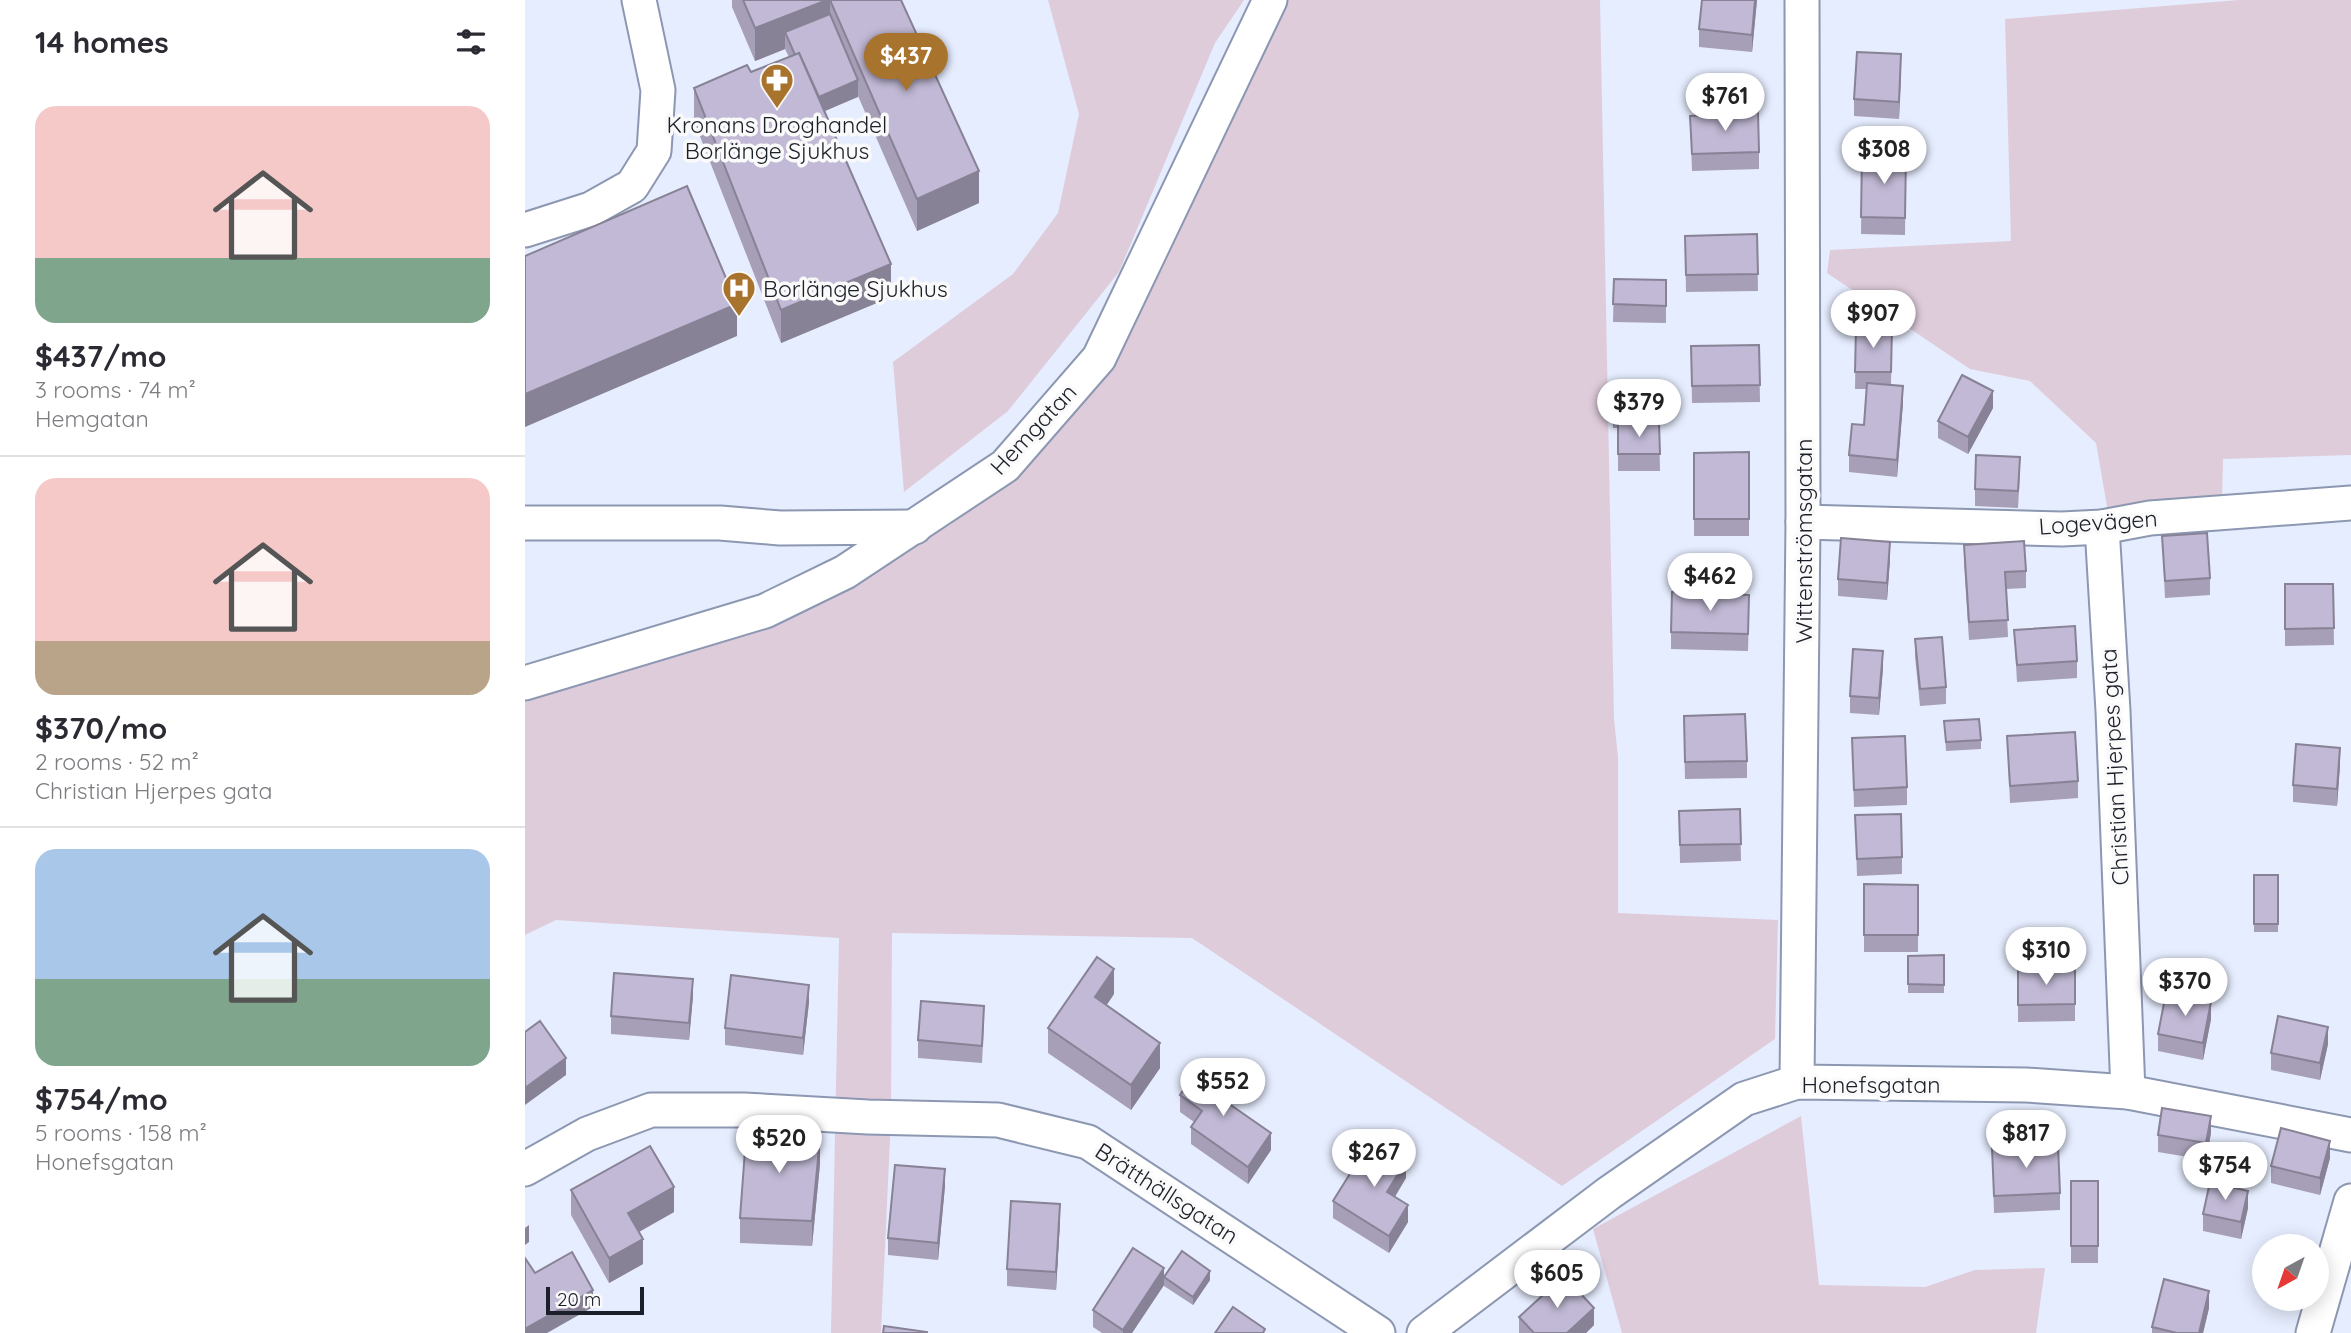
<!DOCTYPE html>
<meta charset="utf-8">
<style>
:root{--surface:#fff;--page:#f2f2f3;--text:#2b2b33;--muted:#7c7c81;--line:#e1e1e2;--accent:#a8732d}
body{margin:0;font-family:Quicksand,sans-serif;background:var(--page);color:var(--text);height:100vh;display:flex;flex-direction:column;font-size:26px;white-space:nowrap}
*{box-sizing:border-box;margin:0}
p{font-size:23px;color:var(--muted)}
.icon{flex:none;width:38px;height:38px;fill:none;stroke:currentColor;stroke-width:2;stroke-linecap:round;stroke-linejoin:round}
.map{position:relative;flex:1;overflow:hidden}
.panel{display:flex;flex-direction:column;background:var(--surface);width:525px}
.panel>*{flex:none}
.needle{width:46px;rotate:220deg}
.buttons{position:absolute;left:1727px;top:1234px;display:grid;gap:14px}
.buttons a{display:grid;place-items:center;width:77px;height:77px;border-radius:50%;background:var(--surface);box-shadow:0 4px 18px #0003;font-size:35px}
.scale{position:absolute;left:21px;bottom:18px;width:98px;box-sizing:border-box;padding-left:7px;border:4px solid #1b1f29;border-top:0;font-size:19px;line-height:24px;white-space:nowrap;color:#1b1f29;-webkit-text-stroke:5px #fafafa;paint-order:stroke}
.price{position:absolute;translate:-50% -60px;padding:0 16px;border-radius:24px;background:#fff;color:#222;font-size:23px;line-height:46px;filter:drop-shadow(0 2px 4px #0008)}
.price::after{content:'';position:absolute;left:50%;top:42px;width:21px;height:16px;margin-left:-10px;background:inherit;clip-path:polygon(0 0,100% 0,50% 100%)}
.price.on{background:var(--accent);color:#fff}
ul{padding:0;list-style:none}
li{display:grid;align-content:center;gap:14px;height:371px;padding:0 35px}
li+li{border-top:2px solid var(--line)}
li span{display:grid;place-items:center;height:217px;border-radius:21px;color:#555}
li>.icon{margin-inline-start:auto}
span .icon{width:126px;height:126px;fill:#fffc;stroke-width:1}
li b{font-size:30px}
h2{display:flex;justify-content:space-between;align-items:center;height:84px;padding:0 35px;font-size:30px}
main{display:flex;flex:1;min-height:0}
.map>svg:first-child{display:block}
.green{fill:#dfccdb}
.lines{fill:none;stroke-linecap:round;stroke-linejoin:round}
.minor-casing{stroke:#8c97b1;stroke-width:37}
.minor{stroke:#fff;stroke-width:33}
.wall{fill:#a69fb7}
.shaded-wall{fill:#878295}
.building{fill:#c1b9d5;stroke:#878295;stroke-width:2}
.labels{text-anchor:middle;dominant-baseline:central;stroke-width:7;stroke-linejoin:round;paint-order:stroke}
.poi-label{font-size:23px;fill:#1b1f29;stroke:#fafafa}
.street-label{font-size:23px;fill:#1b1f29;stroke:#fafafa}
</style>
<main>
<section class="panel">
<h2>14 homes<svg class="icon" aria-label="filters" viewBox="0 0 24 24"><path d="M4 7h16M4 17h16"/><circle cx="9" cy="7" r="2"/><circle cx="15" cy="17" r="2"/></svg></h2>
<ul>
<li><span style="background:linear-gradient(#f6c9c9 70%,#7fa58c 0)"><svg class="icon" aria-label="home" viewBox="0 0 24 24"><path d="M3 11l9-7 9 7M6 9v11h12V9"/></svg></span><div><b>$437/mo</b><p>3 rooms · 74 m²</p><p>Hemgatan</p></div></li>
<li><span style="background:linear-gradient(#f6c9c9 75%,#b9a48a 0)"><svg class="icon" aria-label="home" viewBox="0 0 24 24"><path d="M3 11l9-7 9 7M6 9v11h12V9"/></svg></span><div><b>$370/mo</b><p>2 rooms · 52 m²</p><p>Christian Hjerpes gata</p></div></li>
<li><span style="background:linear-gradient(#a9c7e8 60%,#7fa58c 0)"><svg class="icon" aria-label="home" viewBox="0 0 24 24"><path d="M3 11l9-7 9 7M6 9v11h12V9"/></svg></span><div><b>$754/mo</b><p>5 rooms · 158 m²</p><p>Honefsgatan</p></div></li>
</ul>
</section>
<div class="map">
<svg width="1826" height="1333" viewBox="0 0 1826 1333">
<rect width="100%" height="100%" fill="#e6edfe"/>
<g class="green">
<path d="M523 0H719L690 43 594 272 483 411 379 492 368 362 488 274 533 213 554 114Z"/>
<path d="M759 0H1075L1089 719 1093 757V913L1253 920 1250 1039 1037 1186 667 938 367 933 366 1118 356 1333H306L314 938 31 920 0 935V695L247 623 425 525 489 472 585 361Z"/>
<path d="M1714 0H1826V455L1698 459 1697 503 1583 512 1571 443 1505 381 1445 369 1302 273 1305 250 1486 241 1480 19Z"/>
<path d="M1276 1116 1294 1285 1400 1287 1450 1270 1520 1268 1511 1333H1097L1068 1229Z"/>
</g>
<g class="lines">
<defs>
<g id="minor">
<path d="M0 230 66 209 107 186 129 151 133 90 114 0"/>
<path d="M1278 522 1537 529 1577 527 1625 518 1826 503"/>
<path d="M0 523H195L255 528 390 527"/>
<path d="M1577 527 1588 711 1603 1092"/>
<path d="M0 683 240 611 320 572 480 466 574 358 745 0"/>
<path d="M1272 1082 1278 522 1277 0"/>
<path d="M0 1169 62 1134 126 1110H219L343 1117 473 1120 563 1142 853 1333"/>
<path d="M899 1333 1084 1193 1219 1099 1272 1082 1501 1085 1603 1092 1826 1135"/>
<path d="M1788 1333 1826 1201"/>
</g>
</defs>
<use href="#minor" class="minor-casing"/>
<use href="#minor" class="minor"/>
</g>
<g class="wall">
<path d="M207 0H376L454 203 392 231 333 96 300 111 366 297 256 343 169 121V88L226 72 264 57 260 49 230 61 207 7Z"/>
<path d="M1232 0 1227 52 1174 47V29Z"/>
<path d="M1376 71 1374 119 1329 116V99Z"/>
<path d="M1165 116 1234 152V169L1167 171Z"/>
<path d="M1337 154H1381L1380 235 1336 234Z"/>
<path d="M1232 234 1233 291 1161 292 1160 236Z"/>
<path d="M1089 279 1141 280V323L1088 322Z"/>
<path d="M1331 327 1367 328 1366 385 1378 403 1372 477 1324 472V455L1339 425 1342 389H1330Z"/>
<path d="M1234 345 1235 402 1167 403 1166 346Z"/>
<path d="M1129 389 1130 423H1134L1135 471H1093V428H1088L1087 391Z"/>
<path d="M1468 408 1443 454 1413 438V421Z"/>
<path d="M1224 452V536H1169V453Z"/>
<path d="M1495 474 1493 508 1450 506V489Z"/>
<path d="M1637 536 1685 578V595L1640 598Z"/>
<path d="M1439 545 1501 571V588L1481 589 1483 637 1444 640 1439 562Z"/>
<path d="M1365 559 1362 600 1313 596V579Z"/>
<path d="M1760 584H1808L1809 645 1760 646Z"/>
<path d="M1224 612 1223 651 1146 649V632Z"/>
<path d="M1489 630 1552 661V678L1492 682Z"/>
<path d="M1390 639 1421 687V704L1395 706 1390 656Z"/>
<path d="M1358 668 1354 715 1325 713V696Z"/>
<path d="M1419 721 1456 740V749L1421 751Z"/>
<path d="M1159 733 1222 761V778L1160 779Z"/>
<path d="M1482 736 1553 781V798L1485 803Z"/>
<path d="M1327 738 1382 787V805L1329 807Z"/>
<path d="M1815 765 1812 806 1768 802V785Z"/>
<path d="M1215 809 1216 861 1155 863 1154 811Z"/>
<path d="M1330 815 1377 857V874L1332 876Z"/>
<rect x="1729" y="875" width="24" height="57"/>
<path d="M1339 884 1393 885V952H1339Z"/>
<path d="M1419 955V993H1383V956Z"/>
<path d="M1493 971 1550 1004V1021L1493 1022Z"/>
<path d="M589 994 581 1006 635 1068 606 1110 523 1053V1028Z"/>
<path d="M168 996 164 1040 86 1034V1016Z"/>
<path d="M284 1002 278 1055 200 1045V1028Z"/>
<path d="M1686 1019 1678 1060 1633 1051V1034Z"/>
<path d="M459 1023 457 1063 393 1058V1040Z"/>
<path d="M1803 1044 1795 1080 1746 1070V1053Z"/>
<path d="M655 1095 700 1096 698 1099 746 1150 723 1184 666 1144V1127L669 1122 655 1112Z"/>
<path d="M1686 1133 1681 1160 1633 1152V1135Z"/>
<path d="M1467 1148 1535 1193V1210L1469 1213Z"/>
<path d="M1805 1158 1795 1195 1746 1183V1166Z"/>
<path d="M295 1164 287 1246 215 1243V1218Z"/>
<path d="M881 1178 870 1197 883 1222 864 1253 808 1218V1201Z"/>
<rect x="1546" y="1181" width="27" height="82"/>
<path d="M420 1186 413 1260 363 1255V1238Z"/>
<path d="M46 1190 149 1212 114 1232 118 1264 84 1283 46 1215Z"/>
<path d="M1723 1208 1716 1239 1678 1231V1214Z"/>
<path d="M535 1221 531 1290 482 1286V1269Z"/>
<path d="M639 1277 685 1280 668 1305 639 1286Z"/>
<path d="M639 1285 607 1333H577L568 1327V1310Z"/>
<path d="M1684 1308 1678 1333H1627V1327Z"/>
<path d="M994 1317 1069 1325 1061 1333H994Z"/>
</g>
<g class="shaded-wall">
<path d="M302 0H305V32H260V49L230 61V28Z"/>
<path d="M1230 0H1232L1227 52V35Z"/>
<path d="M1376 54V71L1374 119V102Z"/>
<path d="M333 80V97L288 116V99Z"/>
<path d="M454 171V203L392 231V199Z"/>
<path d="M366 264V297L256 343V310Z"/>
<path d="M212 304V336L0 427V394Z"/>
<path d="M1378 386V403L1372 477V460Z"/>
<path d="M1468 391V408L1443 454V437Z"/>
<path d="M1365 542V559L1362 600V583Z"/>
<path d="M1358 651V668L1354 715V698Z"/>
<path d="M1815 748V765L1812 806V789Z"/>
<path d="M589 969V994L570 1022V997Z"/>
<path d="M168 979V996L164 1040V1023Z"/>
<path d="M284 985V1002L278 1055V1038Z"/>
<path d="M1686 1002V1019L1678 1060V1043Z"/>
<path d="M1803 1027V1044L1795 1080V1063Z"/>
<path d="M635 1043V1068L606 1110V1085Z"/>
<path d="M41 1058V1075L0 1105V1088Z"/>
<path d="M700 1079V1096L690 1111V1094Z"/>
<path d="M1686 1116V1133L1681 1160V1143Z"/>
<path d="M746 1133V1150L723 1184V1167Z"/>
<path d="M295 1138V1164L287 1246V1221Z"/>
<path d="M1805 1141V1158L1795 1195V1178Z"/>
<path d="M881 1161V1178L862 1209V1192Z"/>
<path d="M420 1169V1186L413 1260V1243Z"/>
<path d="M149 1187V1212L103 1238V1213Z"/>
<path d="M1723 1191V1208L1716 1239V1222Z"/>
<path d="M535 1204V1221L531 1290V1272Z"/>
<path d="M883 1205V1222L864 1253V1236Z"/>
<path d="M4 1225V1242L0 1245V1228Z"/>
<path d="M118 1239V1264L84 1283V1258Z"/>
<path d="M639 1268V1285L607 1333H598V1330Z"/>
<path d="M685 1271V1280L668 1305V1297Z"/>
<path d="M68 1290V1307L22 1333H0V1329Z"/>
<path d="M1684 1291V1308L1678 1333H1674Z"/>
<path d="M1069 1308V1325L1061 1333H1042Z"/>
</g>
<g class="building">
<path d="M218 0H302L230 28Z"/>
<path d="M305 0H376L454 171 392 199Z"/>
<path d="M1177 0H1230L1227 35 1174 29Z"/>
<path d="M305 14 333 80 294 97 274 53 270 55 260 32Z"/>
<path d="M1332 52 1376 54 1374 102 1329 99Z"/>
<path d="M274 53 366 264 256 310 169 88 222 65 226 72Z"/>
<path d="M1233 112 1234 152 1167 154 1165 116Z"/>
<path d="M1337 154H1381L1380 218 1336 217Z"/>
<path d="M162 186 212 304 0 394V256Z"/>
<path d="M1232 234 1233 274 1161 275 1160 236Z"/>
<path d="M1089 279 1141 280V306L1088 304Z"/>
<path d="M1331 327 1367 328 1366 372H1330Z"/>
<path d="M1234 345 1235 385 1167 386 1166 346Z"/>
<path d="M1437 375 1468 391 1443 437 1413 421Z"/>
<path d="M1342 383 1378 386 1372 460 1324 455 1327 424 1339 425Z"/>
<path d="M1129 389 1130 418 1088 420 1087 391Z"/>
<path d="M1134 423 1135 454H1093V424Z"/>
<path d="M1224 452V519H1169V453Z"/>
<path d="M1451 455 1495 457 1493 491 1450 489Z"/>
<path d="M1682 533 1685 578 1640 581 1637 536Z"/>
<path d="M1316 538 1365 542 1362 583 1313 579Z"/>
<path d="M1499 541 1501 571 1480 572 1483 620 1444 622 1439 545Z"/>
<path d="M1760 584H1808L1809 628 1760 629Z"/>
<path d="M1147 592 1224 595 1223 634 1146 632Z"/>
<path d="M1550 626 1552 661 1492 665 1489 630Z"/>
<path d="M1417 637 1421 687 1395 689 1390 639Z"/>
<path d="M1328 649 1358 651 1354 698 1325 696Z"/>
<path d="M1220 714 1222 761 1160 762 1159 716Z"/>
<path d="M1454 719 1456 740 1421 742 1419 721Z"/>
<path d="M1550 732 1553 781 1485 786 1482 736Z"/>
<path d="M1380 736 1382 787 1329 790 1327 738Z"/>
<path d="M1771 744 1815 748 1812 789 1768 785Z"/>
<path d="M1215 809 1216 844 1155 845 1154 811Z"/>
<path d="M1376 814 1377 857 1332 859 1330 815Z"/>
<rect x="1729" y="875" width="24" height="49"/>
<path d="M1339 884 1393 885V935H1339Z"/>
<path d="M1419 955V985L1383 984V956Z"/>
<path d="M572 957 589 969 570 997 635 1043 606 1085 523 1028Z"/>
<path d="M1550 970V1004L1493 1005V971Z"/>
<path d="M89 973 168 979 164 1023 86 1016Z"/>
<path d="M206 975 284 985 278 1038 200 1028Z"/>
<path d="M1641 993 1686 1002 1678 1043 1633 1034Z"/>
<path d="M396 1001 459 1006 457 1046 393 1040Z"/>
<path d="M1753 1016 1803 1027 1795 1063 1746 1053Z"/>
<path d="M15 1021 41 1058 0 1088V1032Z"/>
<path d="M677 1063 700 1079 690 1094 746 1133 723 1167 666 1127 677 1111 655 1095Z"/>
<path d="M1637 1108 1686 1116 1681 1143 1633 1135Z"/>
<path d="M222 1123 295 1138 287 1221 215 1218Z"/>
<path d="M1756 1128 1805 1141 1795 1178 1746 1166Z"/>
<path d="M846 1140 881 1161 862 1192 883 1205 864 1236 808 1201Z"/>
<path d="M1533 1145 1535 1193 1469 1196 1467 1148Z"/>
<path d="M125 1146 149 1187 103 1213 118 1239 84 1258 46 1190Z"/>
<path d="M370 1165 420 1169 413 1243 363 1238Z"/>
<rect x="1546" y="1181" width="27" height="65"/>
<path d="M1685 1182 1723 1191 1716 1222 1678 1214Z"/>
<path d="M486 1201 535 1204 531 1272 482 1269Z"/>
<path d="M608 1248 639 1268 598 1330 568 1310Z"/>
<path d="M657 1251 685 1271 668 1297 639 1277Z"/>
<path d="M47 1252 68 1290 0 1329V1258L10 1273Z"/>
<path d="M1039 1276 1069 1308 1042 1333H1009L994 1317Z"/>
<path d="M1639 1279 1684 1291 1674 1333H1652L1627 1327Z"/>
<path d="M708 1307 740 1329 738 1333H690Z"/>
<path d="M359 1326 402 1332V1333H358Z"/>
</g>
<defs>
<symbol id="pharmacy-pin" viewBox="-11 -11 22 30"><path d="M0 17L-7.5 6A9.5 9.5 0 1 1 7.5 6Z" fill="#a8732d" stroke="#fafafa"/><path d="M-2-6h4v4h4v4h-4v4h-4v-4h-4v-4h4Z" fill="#fff"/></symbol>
<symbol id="hospital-pin" viewBox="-11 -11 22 30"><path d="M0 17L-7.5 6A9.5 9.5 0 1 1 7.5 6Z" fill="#a8732d" stroke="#fafafa"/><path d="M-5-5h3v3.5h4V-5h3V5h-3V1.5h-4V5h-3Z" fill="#fff"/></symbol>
</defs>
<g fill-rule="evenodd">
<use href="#pharmacy-pin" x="233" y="61" width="38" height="52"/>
<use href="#hospital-pin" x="195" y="269" width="38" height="52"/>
</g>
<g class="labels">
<g class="poi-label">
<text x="252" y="124">Kronans Droghandel<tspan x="252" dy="26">Borlänge Sjukhus</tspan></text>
<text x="238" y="288" text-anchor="start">Borlänge Sjukhus</text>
</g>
<g class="street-label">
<text transform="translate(508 429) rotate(-47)">Hemgatan</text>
<text transform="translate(1573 522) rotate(-4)">Logevägen</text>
<text transform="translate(1278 541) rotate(-90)">Wittenströmsgatan</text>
<text transform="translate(1589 767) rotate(-93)">Christian Hjerpes gata</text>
<text x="1346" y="1084">Honefsgatan</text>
<text transform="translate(642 1193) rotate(33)">Brätthällsgatan</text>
</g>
</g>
</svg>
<div class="buttons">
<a><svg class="needle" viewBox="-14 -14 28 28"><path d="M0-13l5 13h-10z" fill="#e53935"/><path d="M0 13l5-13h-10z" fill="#7c7c81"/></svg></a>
</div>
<div class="scale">20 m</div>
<b class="price on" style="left:381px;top:93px">$437</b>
<b class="price" style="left:1200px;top:133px">$761</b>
<b class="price" style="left:1359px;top:186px">$308</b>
<b class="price" style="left:1348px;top:350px">$907</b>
<b class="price" style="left:1114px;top:439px">$379</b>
<b class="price" style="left:1185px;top:613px">$462</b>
<b class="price" style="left:1521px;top:987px">$310</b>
<b class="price" style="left:1660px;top:1018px">$370</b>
<b class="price" style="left:698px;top:1118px">$552</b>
<b class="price" style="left:1501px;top:1170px">$817</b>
<b class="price" style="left:254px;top:1175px">$520</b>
<b class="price" style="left:849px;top:1189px">$267</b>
<b class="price" style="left:1700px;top:1202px">$754</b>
<b class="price" style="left:1032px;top:1310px">$605</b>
</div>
</main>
